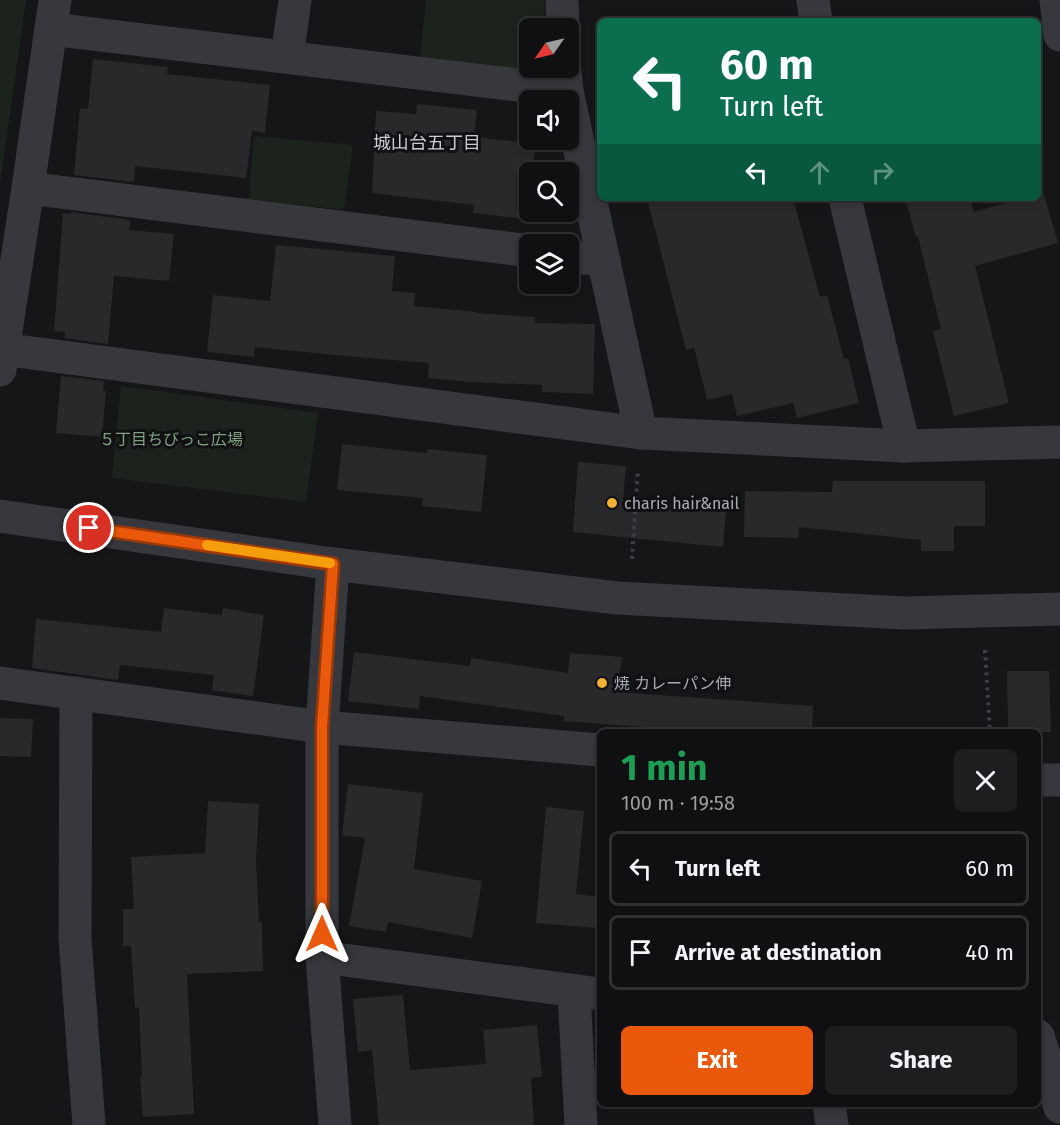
<!DOCTYPE html>
<meta charset="utf-8">
<style>
:root{--surface:#101012;--page:#1e1e20;--text:#f1f3f6;--muted:#9c9d9f;--line:#303032;--accent:#ea580c}
body{margin:0;font-family:"Fira Sans","Noto Sans JP",sans-serif;background:var(--page);color:var(--text);height:100vh;display:flex;flex-direction:column;font-size:22px;white-space:nowrap}
*{box-sizing:border-box;margin:0}
p{font-size:20px;color:var(--muted)}
.icon{flex:none;width:33px;height:33px;fill:none;stroke:currentColor;stroke-width:2;stroke-linecap:round;stroke-linejoin:round}
.map{position:relative;flex:1;overflow:hidden}
.details{position:absolute;left:597px;top:729px;width:444px;height:378px;display:flex;flex-direction:column;background:var(--surface);border-radius:9px;box-shadow:0 3px 9px #0003,0 0 0 2px var(--line)}
.details>*{flex:none}
.banner{position:absolute;left:597px;top:18px;width:444px;height:183px;border-radius:9px;box-shadow:0 3px 9px #0003,0 0 0 2px var(--line);background:#0b6e4f;color:#fff;overflow:hidden}
.needle{width:39px;rotate:236deg}
.fabs{position:absolute;left:519px;top:18px;display:grid;gap:12px}
.fabs a{display:grid;place-items:center;width:60px;height:60px;border-radius:9px;background:var(--surface);box-shadow:0 3px 9px #0003,0 0 0 2px var(--line);font-size:30px}
.pin{position:absolute;display:grid;place-items:center;width:51px;height:51px;color:#fff;margin:-26px;border:3px solid #fff;border-radius:50%;box-shadow:0 2px 6px #0007}
.me{position:absolute;width:66px;margin:-33px;rotate:0deg;stroke-linejoin:round;filter:drop-shadow(0 0 4px #0008)}
.turn{display:flex;align-items:center;gap:21px;height:126px;padding:0 24px;font-size:27px}
.turn .icon{width:78px;height:78px;stroke-width:2.5}
.turn b{display:block;font-size:42px;line-height:51px}
.lanes{display:flex;align-items:center;height:57px;padding:0 24px;background:#0003;justify-content:center;gap:30px;direction:ltr}
.lanes .off{opacity:.35}
.round{display:grid;place-items:center;flex:none;width:63px;height:63px;border-radius:9px;background:var(--page)}
.headline{display:flex;align-items:center;justify-content:space-between;height:102px;padding:0 24px}
h1{font-size:36px;font-weight:700;line-height:45px;color:#1e9e55}
.button{display:flex;gap:12px;margin-top:auto;padding:12px 24px}
.button a{flex:1;height:69px;border-radius:9px;background:var(--accent);color:#fff;font-size:24px;font-weight:700;line-height:69px;text-align:center}
.button a+a{background:var(--page);color:var(--text)}
ul{padding:0;list-style:none}
li{display:flex;align-items:center;gap:18px;height:75px;margin:0 12px 9px;padding:0 12px;border:3px solid var(--line);border-radius:9px}
li div{flex:1}
li b{display:block;font-size:22px}
li em{font-style:normal}
.map>svg:first-child{display:block}
</style>
<div class="map">
<svg width="1060" height="1125" viewBox="0 0 1060 1125">
<rect width="100%" height="100%" fill="#161618"/>
<g fill="#1c231d">
<polygon points="0,0 26,0 0,184"/>
<polygon points="426,0 544,0 545,28 530,28 530,68 532,68 527,72 420,58"/>
<polygon points="254,136 353,145 344,210 249,199"/>
<polygon points="121,386 318,413 306,502 112,478"/>
</g>
<g fill="#29292c">
<polygon points="93,59 168,67 167,74 270,85 265,133 252,131 246,178 135,166 134,182 74,175 80,108 88,109"/>
<polygon points="417,104 477,110 474,137 536,144 532,172 530,172 530,193 526,219 473,213 474,205 372,193 376,111 416,114"/>
<polygon points="1043,192 1058,243 975,266 1009,403 954,416 933,331 941,329 918,237 916,237 905,198 970,198 974,212 1022,198 1038,198 1038,194"/>
<polygon points="647,198 793,198 820,297 827,295 844,359 848,358 859,403 797,418 793,403 737,416 732,394 707,400 694,348 686,350"/>
<polygon points="71,212 130,220 129,230 174,234 169,281 114,276 108,344 65,338 65,332 54,331 63,213 71,214"/>
<polygon points="276,245 395,256 392,291 415,293 414,306 476,312 476,313 535,317 535,323 595,324 593,394 542,392 542,385 470,382 428,378 429,363 356,357 255,347 254,357 207,352 213,295 270,301"/>
<polygon points="61,376 104,381 103,391 106,391 102,437 56,433"/>
<polygon points="342,444 427,453 427,449 487,455 481,512 422,506 423,498 337,490"/>
<polygon points="578,462 626,466 623,500 726,510 723,547 573,532"/>
<polygon points="833,481 985,481 985,526 954,526 954,551 921,551 921,540 799,527 798,538 744,537 745,491 832,492"/>
<polygon points="164,608 222,615 223,608 264,615 253,696 212,690 214,675 120,665 118,680 32,668 36,619 161,632"/>
<polygon points="354,652 470,666 471,658 568,673 570,653 622,657 619,678 632,680 630,693 813,706 812,732 643,732 643,727 563,721 564,716 420,696 419,709 348,701"/>
<polygon points="1007,671 1049,671 1051,732 1008,732"/>
<polygon points="0,718 33,719 31,757 0,756"/>
<polygon points="348,784 423,793 414,869 482,881 472,938 388,922 386,932 349,926 365,838 342,835"/>
<polygon points="208,801 259,804 256,860 259,922 262,922 263,971 187,974 194,1114 143,1117 140,1077 142,1077 139,1007 135,1008 131,946 123,946 123,909 134,909 131,857 205,853"/>
<polygon points="546,807 584,811 576,894 600,897 598,928 536,923"/>
<polygon points="403,995 410,1070 486,1064 483,1030 537,1025 542,1077 531,1078 534,1125 379,1125 372,1050 358,1052 353,999"/>
</g>
<g fill="none" stroke-linecap="round" stroke-linejoin="round">
<g stroke="#3d3f44" stroke-width="4" stroke-dasharray="3 4.5" stroke-linecap="butt">
<polyline points="632,559 638,470"/>
<polyline points="985,650 990,732"/>
</g>
<g stroke="#37383d" stroke-width="33">
<polyline points="562,0 563,28"/>
<polyline points="813,0 816,21"/>
<polyline points="1056,0 1060,35"/>
<polyline points="51,29 567,91"/>
<polyline points="287,57 295,0"/>
<polyline points="565,71 567,91 641,433"/>
<polyline points="28,188 530,251"/>
<polyline points="845,198 904,446"/>
<polyline points="568,256 604,260"/>
<polyline points="2,349 641,433 904,446 1060,442"/>
<polyline points="0,370 28,188 55,0"/>
<polyline points="333,564 322,727 322,957 335,1125"/>
<polyline points="0,683 322,727 600,750"/>
<polyline points="76,693 75,939 89,1125"/>
<polyline points="1038,780 1060,780"/>
<polyline points="322,957 600,994"/>
<polyline points="574,992 581,1125"/>
<polyline points="1038,1036 1060,1107"/>
<polyline points="829,1104 832,1125"/>
</g>
<polyline stroke="#37383d" stroke-width="33" points="0,516 333,564 617,598 905,613 1060,609"/>
</g>
<g fill="none" stroke-linecap="round" stroke-linejoin="round">
<g stroke="#983908" stroke-width="15">
<polyline id="route" points="89,528 333,564 322,727 322,934"/>
</g>
<use href="#route" stroke="#ea580c" stroke-width="10"/>
<polyline stroke="#f59e0b" stroke-width="10" points="207,545 330,563"/>
</g>
<g fill="#f2b134" stroke="#111113" stroke-width="2">
<circle cx="612" cy="503" r="6"/>
<circle cx="602" cy="683" r="6"/>
</g>
<g text-anchor="middle" stroke-width="6" stroke-linejoin="round" paint-order="stroke">
<g font-size="16" fill="#7fa381" stroke="#111113">
<text x="171" y="445">５丁目ちびっこ広場</text>
</g>
<g font-size="16" fill="#a8adb8" stroke="#111113" text-anchor="start">
<text x="624" y="509">charis hair&amp;nail</text>
<text x="614" y="689">焼 カレーパン伸</text>
</g>
<g font-size="18" fill="#c9ccd4" stroke="#111113">
<text x="427" y="149">城山台五丁目</text>
</g>
</g>
</svg>
<div class="fabs">
<a><svg class="needle" viewBox="-14 -14 28 28"><path d="M0-13l5 13h-10z" fill="#e53935"/><path d="M0 13l5-13h-10z" fill="#9c9d9f"/></svg></a>
<a><svg class="icon" aria-label="sound" viewBox="0 0 24 24"><path d="M4 9h4l5-4v14l-5-4H4zM17 9q2 3 0 6"/></svg></a>
<a><svg class="icon" aria-label="search" viewBox="0 0 24 24"><circle cx="10" cy="10" r="6"/><path d="M15 15l6 6"/></svg></a>
<a><svg class="icon" aria-label="layers" viewBox="0 0 24 24"><path d="M12 4l9 5-9 5-9-5zM3 14l9 5 9-5"/></svg></a>
</div>
<div class="pin" style="left:89px;top:528px;background:#d93025"><svg class="icon" aria-label="arrive" viewBox="0 0 24 24"><path d="M6 21V4h12l-3 4 3 4H6"/></svg></div>
<svg class="me" style="left:322px;top:934px" viewBox="-20 -20 40 40"><path d="M0-17L14 15 0 8-14 15z" fill="#ea580c" stroke="#fff" stroke-width="4"/></svg>
<div class="banner">
<div class="turn"><svg class="icon" aria-label="left" viewBox="0 0 24 24"><path d="M17 20v-9H6M10 6l-5 5 5 5"/></svg><div><b>60 m</b>Turn left</div></div>
<div class="lanes"><svg class="icon" aria-label="left" viewBox="0 0 24 24"><path d="M17 20v-9H6M10 6l-5 5 5 5"/></svg><svg class="icon off" aria-label="ahead" viewBox="0 0 24 24"><path d="M12 20V5M6 11l6-6 6 6"/></svg><svg class="icon off" aria-label="right" viewBox="0 0 24 24"><path d="M7 20v-9h11M14 6l5 5-5 5"/></svg></div>
</div>
<section class="details">
<div class="headline"><div><h1>1 min</h1><p>100 m · 19:58</p></div><a class="round"><svg class="icon" aria-label="close" viewBox="0 0 24 24"><path d="M6 6l12 12M18 6L6 18"/></svg></a></div>
<ul>
<li><svg class="icon" aria-label="left" viewBox="0 0 24 24"><path d="M17 20v-9H6M10 6l-5 5 5 5"/></svg><div><b>Turn left</b></div><em>60 m</em></li>
<li><svg class="icon" aria-label="arrive" viewBox="0 0 24 24"><path d="M6 21V4h12l-3 4 3 4H6"/></svg><div><b>Arrive at destination</b></div><em>40 m</em></li>
</ul>
<div class="button"><a>Exit</a><a>Share</a></div>
</section>
</div>
